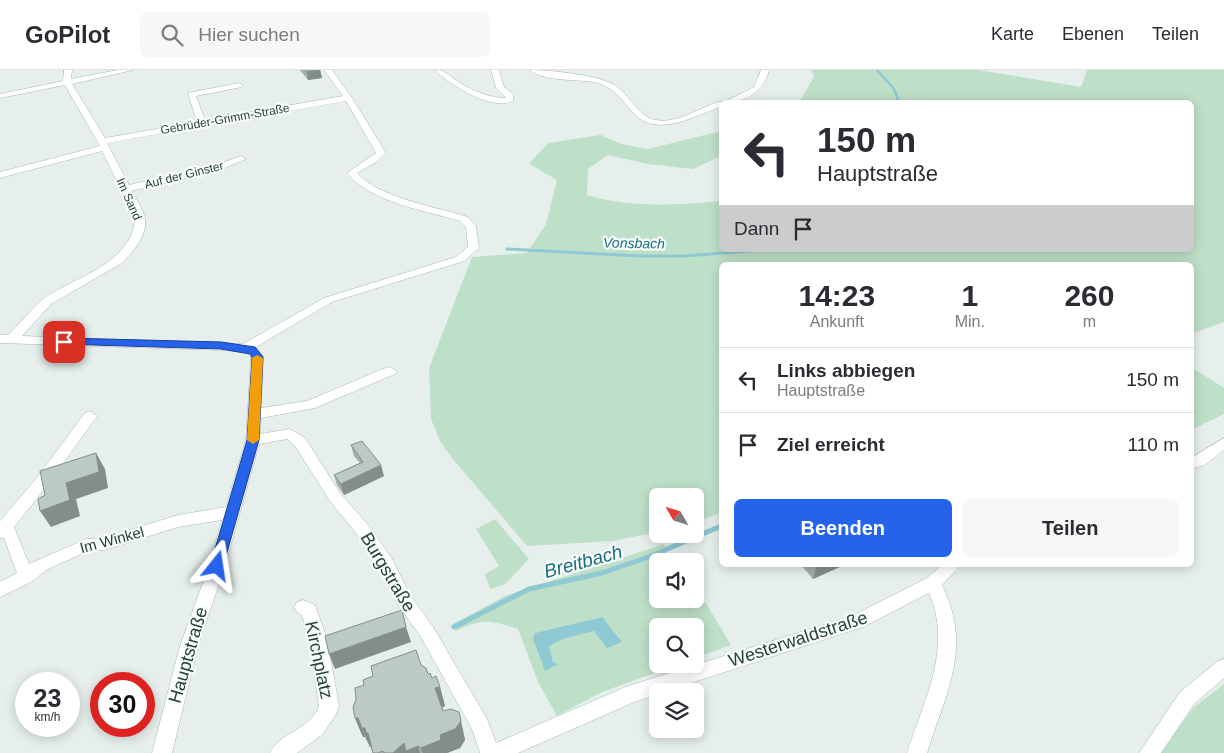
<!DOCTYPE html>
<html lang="de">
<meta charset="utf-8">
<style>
:root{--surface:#fff;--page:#f7f7f7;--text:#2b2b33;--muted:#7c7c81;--line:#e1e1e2;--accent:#2563eb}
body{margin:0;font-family:Helvetica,sans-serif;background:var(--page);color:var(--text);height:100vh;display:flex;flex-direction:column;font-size:19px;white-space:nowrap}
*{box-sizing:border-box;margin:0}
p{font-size:16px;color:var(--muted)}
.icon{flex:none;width:28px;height:28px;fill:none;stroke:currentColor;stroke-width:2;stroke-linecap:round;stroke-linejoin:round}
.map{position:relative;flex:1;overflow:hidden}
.panel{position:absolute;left:719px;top:192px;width:475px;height:305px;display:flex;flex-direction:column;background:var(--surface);border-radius:8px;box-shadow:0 2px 12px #0003}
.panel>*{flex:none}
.top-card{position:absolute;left:719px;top:30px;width:475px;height:152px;border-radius:8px;box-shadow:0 2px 12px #0003;background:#fff;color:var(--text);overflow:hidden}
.needle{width:32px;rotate:309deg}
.tools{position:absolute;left:649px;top:418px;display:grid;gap:10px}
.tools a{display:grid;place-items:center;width:55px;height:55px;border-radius:8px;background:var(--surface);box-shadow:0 2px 12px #0003;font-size:25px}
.speed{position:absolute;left:15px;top:602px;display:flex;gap:10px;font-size:25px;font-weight:700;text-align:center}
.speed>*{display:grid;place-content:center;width:65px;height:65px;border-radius:50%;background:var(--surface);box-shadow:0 2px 12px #0003;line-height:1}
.speed small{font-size:12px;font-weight:400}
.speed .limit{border:8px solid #d22;background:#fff;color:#111}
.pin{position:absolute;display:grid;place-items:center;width:42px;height:42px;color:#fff;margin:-21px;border-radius:10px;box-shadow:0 2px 8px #0006}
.me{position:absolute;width:55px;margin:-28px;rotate:15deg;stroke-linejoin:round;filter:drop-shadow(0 0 4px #0008)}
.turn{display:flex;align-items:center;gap:18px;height:105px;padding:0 15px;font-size:22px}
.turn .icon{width:65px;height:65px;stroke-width:2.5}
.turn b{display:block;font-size:35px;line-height:42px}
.then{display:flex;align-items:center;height:48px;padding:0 15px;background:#0003;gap:10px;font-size:19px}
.eta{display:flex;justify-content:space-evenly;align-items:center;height:85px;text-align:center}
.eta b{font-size:30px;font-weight:700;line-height:35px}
.primary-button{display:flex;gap:10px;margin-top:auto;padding:10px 15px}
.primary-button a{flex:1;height:58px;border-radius:8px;background:var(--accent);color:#fff;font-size:20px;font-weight:700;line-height:58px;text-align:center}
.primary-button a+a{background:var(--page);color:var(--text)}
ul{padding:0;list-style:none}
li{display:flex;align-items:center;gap:15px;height:65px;padding:0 15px;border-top:1px solid var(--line)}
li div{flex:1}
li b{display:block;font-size:19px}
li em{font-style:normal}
header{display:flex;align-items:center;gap:30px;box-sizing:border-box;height:70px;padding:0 25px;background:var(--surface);border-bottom:1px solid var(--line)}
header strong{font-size:24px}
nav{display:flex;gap:28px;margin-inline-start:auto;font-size:18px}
.search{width:350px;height:45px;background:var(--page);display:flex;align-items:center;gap:12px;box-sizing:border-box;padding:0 18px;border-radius:8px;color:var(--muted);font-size:19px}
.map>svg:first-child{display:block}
</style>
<header>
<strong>GoPilot</strong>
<div class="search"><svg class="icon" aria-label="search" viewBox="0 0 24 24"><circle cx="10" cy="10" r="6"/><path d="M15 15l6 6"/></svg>Hier suchen</div>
<nav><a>Karte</a><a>Ebenen</a><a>Teilen</a></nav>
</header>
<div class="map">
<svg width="1224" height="683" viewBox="0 0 1224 683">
<rect width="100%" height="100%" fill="#e6efeb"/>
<g fill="#bfe0c8" fill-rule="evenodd">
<path d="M811,0h167l103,17 6,-17h137v252l-33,12v-69h-470v248l-26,9v-26h-37l-1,36 -44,9 -86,5 -75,-88 -12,-17 -9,-22 -2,-51 43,-111 55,-4 19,-29 11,-44 -28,-16 19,-21 53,-8 20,9 27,5 73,-18v25l-28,13 -45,-5 -40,-9 -20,14 -1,26c42,13 90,10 134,6v49h470v-148h-392l15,-25z"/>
<polygon points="1191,297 1224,318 1224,344 1191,360"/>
<polygon points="495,449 529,489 505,514 490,519 485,504 499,496 476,459"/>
<path d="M664,474l5,17h-11v38h37v-8l12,14 24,40 -36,13v-32h-37v38h22l-78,28 -45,24 -19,-34 -20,-53c-28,-9 -35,-11 -62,2l-5,-6 54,-29zM602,547l-8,14 -31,8 -15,7 5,16 -18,-29z"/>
<polygon points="1224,614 1224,683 1160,683 1193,638"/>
</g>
<polygon fill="#8ec9d4" points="602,547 622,572 607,578 594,561 563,569 549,576 553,592 558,594 545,601 533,569 535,563"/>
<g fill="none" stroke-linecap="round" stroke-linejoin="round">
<polyline stroke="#8ec9d4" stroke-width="2.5" points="877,0 894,19 899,32"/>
<polyline stroke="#8ec9d4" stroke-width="3" points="507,179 640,186 685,186 761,180"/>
<polyline stroke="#8ec9d4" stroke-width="5" points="454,557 529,519 602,503 651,486 721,456"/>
<g stroke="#a8b8b2" stroke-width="1">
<g id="minor">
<path d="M64,0h8l-1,9 47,-9h15l-61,14 33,54 92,-16 -9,-29 51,-10 4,2 -1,2 -46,9 9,24 138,-24 -19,-26h8l20,28 34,55 -8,8 -21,12c22,25 80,34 111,44l8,9 3,22 -15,13 -132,41 -76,45 7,10 -2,51 46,-7 78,-33 5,-1 7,4 -2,3 -80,34 -54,10 -1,16 30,-5 15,9 35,55 28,32 23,32 19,38 23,32 54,92 9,24 132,-57 224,-70 75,-38 15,-13h19l-19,20c31,63 4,107 -15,168h-20c17,-53 46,-105 22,-160l-66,34 -197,64h-8v3l-26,9 -114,50h-38l-8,-24 -51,-92 -23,-32 -19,-39 -23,-33 -26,-32 -35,-55 -8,-7 -28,5 -34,122 -27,80 -26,107h-20l28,-107 29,-80 13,-46 -44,7 -74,23 -16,1 -42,19 -13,11 -33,16v-15l17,-9 -13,-35h-4v-17l36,-42 49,-66 5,-2 7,5 -2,3 -49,68 -32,40 15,37 57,-25 18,-1 74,-23 48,-8 20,-67 5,-83 -4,-5 -26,-2 -221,-7v-8h8c12,-11 23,-26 35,-36 32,-23 89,-34 92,-81l-33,-67 -102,27v-6l100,-26 -35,-61 -65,13v-4l63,-13zM346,31l30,52 -29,20c22,29 80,38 113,48l6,6 2,20 -12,10 -132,41 -81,46 -221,-8 29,-32 71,-41c10,-10 26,-28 23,-44 -1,-9 -9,-20 -14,-28l91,-22 24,-10 -5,-3 -25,9 -87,20 -22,-42z"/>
<path d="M435,0c10,0 13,5 21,10 14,10 32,18 50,18l-10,-10 -5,-18h8l5,17 9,7v6c-18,13 -65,-16 -78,-30z"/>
<path d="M530,0c19,0 71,5 86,16 14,9 22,31 40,34 21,4 43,-12 62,-18h6h-3v5c-29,9 -67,34 -91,2 -9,-11 -18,-22 -32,-26 -21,-5 -51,0 -68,-13z"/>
<path d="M761,0h8c-5,22 -23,32 -45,32l30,-15z"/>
<polygon points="1224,368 1224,380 1205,395 1191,399 1191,388"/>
<path d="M303,530l12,5 12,34 12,67 -3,8 -13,20 -26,19h-27c9,-21 41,-23 49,-47l-10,-67 -7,-24 -5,-3 -3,-5 3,-5z"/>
<polygon points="1224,589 1224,608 1194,634 1161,683 1139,683 1180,622 1218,591"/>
</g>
</g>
<use href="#minor" fill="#fff" fill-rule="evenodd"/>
</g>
<g fill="#a1aea9">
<polygon points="300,0 320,0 322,8 308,10"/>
<polygon points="351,375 384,406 344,425 337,415 334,405 360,393 354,386"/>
<polygon points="801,495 844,495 813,509"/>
<polygon points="421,595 440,617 445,636 442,637 443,641 459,642 465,670 460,678 447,683 373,683 371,677 370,677 365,667 363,667 355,648"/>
</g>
<g fill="#838d89">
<polygon points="320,0 322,8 308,10 307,2"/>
<polygon points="96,383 105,399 108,418 76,429 80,446 51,457 40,441 66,413"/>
<polygon points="381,395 384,406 344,425 341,414"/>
<polygon points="817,495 844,495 813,509"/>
<polygon points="406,557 411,572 335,599 329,584"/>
<polygon points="440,617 445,636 441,638 435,618"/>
<polygon points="459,642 465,670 460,678 447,683 423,683 421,678 440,665"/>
<polygon points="355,648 358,648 365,667 363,667"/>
<polygon points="362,658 365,658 368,663 371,677 370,677"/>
<polygon points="404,673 418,676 420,683 393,683"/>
</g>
<g fill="#bbcac4" stroke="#838d89">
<polygon points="305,0 320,0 307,2"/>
<polygon points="362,371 381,395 341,414 334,405 363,392 351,375"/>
<polygon points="96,383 99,402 66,413 70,430 40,441 38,429 45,425 40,401"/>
<polygon points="402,540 406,557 329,584 325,566"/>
<polygon points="416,580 421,595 426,598 428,604 430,603 432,608 436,606 440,617 435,618 443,641 451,639 459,642 461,651 455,659 440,665 441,670 421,678 418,676 406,681 404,673 393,683 385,683 382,681 378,683 373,683 368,663 366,663 365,658 362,658 358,648 355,648 353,637 356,630 355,618 364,615 363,610 373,606 371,596"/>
</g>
<polygon fill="#2563eb" stroke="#184099" points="64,268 221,272 255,277 263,287 259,370 222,500 212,500 210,496 247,370 252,287 250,284 221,279 61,274 61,269"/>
<polygon fill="#f59e0b" points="257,285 263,288 259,370 253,374 247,370 252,288"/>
<g text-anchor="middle" stroke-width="4.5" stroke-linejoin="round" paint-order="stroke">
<g font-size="12" fill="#24423a" stroke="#f7fbf9">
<text transform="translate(225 49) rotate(-10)" y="4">Gebrüder-Grimm-Straße</text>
<text transform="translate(184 105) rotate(-14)" y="4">Auf der Ginster</text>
<text transform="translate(129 129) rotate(66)" y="4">Im Sand</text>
</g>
<g font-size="14" font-style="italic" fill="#1c6f80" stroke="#f7fbf9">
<text transform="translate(634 173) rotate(1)" y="5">Vonsbach</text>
</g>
<g font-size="15" fill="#24423a" stroke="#f7fbf9">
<text transform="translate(112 470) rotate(-15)" y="5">Im Winkel</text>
</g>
<g font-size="18" fill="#24423a" stroke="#f7fbf9">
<text transform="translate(388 502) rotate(59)" y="6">Burgstraße</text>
<text transform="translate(798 569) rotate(-18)" y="6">Westerwaldstraße</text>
<text transform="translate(188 585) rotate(-74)" y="6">Hauptstraße</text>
<text transform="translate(319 590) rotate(78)" y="6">Kirchplatz</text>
</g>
<g font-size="19" font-style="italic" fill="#1c6f80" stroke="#f7fbf9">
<text transform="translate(583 491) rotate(-15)" y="7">Breitbach</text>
</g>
</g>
</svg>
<div class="tools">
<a><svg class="needle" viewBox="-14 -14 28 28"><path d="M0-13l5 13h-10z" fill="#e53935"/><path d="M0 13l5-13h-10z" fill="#7c7c81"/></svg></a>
<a><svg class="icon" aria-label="sound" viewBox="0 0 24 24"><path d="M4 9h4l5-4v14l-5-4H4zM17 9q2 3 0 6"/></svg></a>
<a><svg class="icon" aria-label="search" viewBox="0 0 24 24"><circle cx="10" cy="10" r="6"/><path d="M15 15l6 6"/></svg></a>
<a><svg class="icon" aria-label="layers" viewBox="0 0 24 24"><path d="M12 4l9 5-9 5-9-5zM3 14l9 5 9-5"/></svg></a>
</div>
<div class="speed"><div>23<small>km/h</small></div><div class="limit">30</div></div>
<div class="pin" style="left:64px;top:272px;background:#d93025"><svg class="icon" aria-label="arrive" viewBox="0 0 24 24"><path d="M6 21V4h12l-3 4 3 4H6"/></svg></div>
<svg class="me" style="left:217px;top:496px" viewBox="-20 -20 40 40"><path d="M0-17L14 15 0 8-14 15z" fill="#2563eb" stroke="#fff" stroke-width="4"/></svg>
<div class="top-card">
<div class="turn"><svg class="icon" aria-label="left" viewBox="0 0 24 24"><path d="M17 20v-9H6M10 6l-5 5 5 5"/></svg><div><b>150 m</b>Hauptstraße</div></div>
<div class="then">Dann<svg class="icon" aria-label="arrive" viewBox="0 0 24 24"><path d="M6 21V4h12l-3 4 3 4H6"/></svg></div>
</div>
<section class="panel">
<div class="eta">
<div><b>14:23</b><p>Ankunft</p></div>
<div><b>1</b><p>Min.</p></div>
<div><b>260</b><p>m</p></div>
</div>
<ul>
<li><svg class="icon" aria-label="left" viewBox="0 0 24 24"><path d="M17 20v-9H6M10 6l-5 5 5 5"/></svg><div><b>Links abbiegen</b><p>Hauptstraße</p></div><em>150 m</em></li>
<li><svg class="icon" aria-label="arrive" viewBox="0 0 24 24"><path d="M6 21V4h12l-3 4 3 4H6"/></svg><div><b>Ziel erreicht</b></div><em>110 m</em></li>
</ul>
<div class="primary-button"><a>Beenden</a><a>Teilen</a></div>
</section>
</div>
